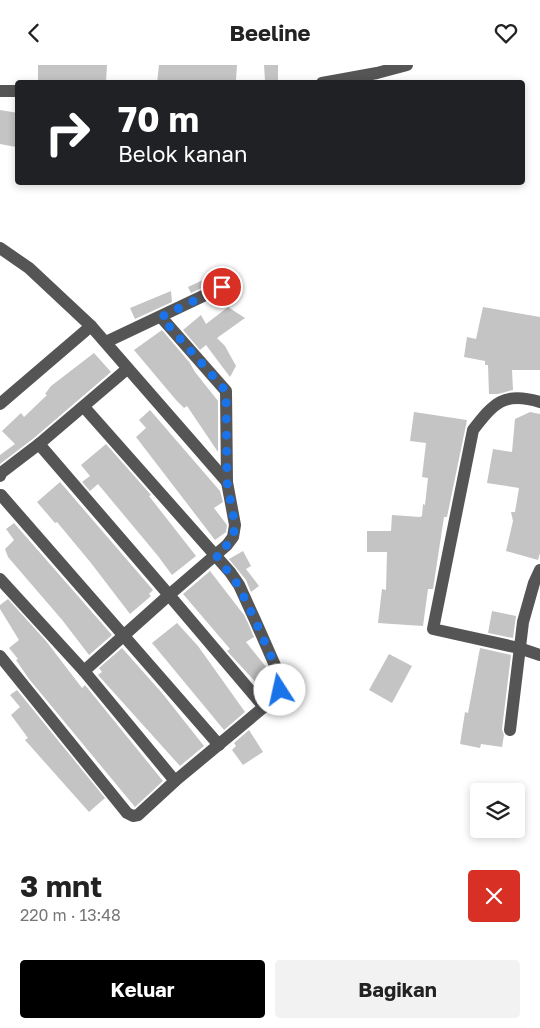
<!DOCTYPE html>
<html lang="id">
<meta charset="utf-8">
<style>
:root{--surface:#fff;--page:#f2f2f2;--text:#222;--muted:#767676;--accent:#000}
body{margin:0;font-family:"Golos Text",sans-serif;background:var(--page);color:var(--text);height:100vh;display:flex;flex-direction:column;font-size:19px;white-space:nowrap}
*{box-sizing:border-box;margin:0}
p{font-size:16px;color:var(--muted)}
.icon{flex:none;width:28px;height:28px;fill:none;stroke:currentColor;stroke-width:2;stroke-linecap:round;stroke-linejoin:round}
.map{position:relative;height:788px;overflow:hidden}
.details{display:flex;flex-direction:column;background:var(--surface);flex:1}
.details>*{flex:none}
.guide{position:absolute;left:15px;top:15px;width:510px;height:105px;border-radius:5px;box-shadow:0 2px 8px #0003;background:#202124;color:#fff;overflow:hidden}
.fabs{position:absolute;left:470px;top:718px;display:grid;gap:10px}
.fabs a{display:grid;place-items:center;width:55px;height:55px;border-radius:5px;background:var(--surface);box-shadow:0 2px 8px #0003;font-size:25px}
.pin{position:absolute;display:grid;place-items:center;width:42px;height:42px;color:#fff;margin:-21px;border:2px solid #fff;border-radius:50%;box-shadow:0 1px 5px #0007}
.me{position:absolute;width:55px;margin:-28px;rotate:350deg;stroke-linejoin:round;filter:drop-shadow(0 0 4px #0008)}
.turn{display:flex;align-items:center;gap:18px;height:105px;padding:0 20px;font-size:22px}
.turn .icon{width:65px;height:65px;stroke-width:2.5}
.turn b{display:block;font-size:35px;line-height:42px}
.round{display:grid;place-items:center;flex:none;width:52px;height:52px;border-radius:5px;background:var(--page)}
.headline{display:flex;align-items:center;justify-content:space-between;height:85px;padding:0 20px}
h1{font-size:30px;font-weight:700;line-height:38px}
.button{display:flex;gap:10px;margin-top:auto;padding:10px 20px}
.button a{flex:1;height:58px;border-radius:5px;background:var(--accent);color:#fff;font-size:20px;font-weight:700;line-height:58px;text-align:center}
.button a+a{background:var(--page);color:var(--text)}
header{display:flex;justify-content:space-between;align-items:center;height:65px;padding:0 20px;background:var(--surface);font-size:22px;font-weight:700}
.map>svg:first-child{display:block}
</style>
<header><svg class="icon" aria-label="back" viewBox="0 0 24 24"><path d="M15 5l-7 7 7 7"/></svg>Beeline<svg class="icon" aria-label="heart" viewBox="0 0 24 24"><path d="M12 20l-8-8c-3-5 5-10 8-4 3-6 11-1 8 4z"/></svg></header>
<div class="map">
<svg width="540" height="788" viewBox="0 0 540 788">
<rect width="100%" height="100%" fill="#fff"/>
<g fill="#c4c4c4">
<polygon points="38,0 107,0 106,18 38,18"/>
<polygon points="159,0 237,0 236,15 157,18"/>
<polygon points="264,0 278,0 278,16 265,16"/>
<polygon points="0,45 18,48 16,82 0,79"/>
<polygon points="218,208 221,214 191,228 188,222"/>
<polygon points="171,226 172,237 135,254 130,243"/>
<polygon points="228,242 245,253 217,273 225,281 236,301 230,312 206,280 200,285 183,265 201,250 206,259"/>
<polygon points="483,242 540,252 540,305 512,305 513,325 498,329 489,329 488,300 485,300 485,296 464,292 467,272 476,274"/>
<polygon points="162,265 190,298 195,307 218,336 218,387 187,341 184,343 176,335 134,285"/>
<polygon points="94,288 111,307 34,373 0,399 0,390 15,379 2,366 21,348 24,352 47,330 45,329 51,321"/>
<polygon points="150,345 220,426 223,437 214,443 227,460 226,467 215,475 136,372 146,363 139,355"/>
<polygon points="414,347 467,355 466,360 447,452 444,452 433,524 428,524 423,561 378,558 382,524 386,525 387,487 367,487 367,466 391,466 392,450 420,452 422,451 423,439 425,440 428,413 422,412 426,378 410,376"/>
<polygon points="530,347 540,349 540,488 538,495 506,486 513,456 511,447 515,447 519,423 487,418 493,384 512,387 515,354"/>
<polygon points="106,379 151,430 149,431 196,491 172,510 158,491 98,419 90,426 82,417 90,411 81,400"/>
<polygon points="60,417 153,525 149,529 151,531 130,549 91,498 57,457 55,458 37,437"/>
<polygon points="14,458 112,570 89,590 63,556 8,492 5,484 14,475 6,464"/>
<polygon points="243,486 251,501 246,504 259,521 251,527 246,515 229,494"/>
<polygon points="210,506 244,550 248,558 254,572 246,577 267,603 273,615 263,625 227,586 230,584 183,529"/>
<polygon points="8,534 46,576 82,623 85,620 163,716 135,742 29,614 16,595 18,594 9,583 19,575 0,544 0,540"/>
<polygon points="492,546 516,551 513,573 488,568"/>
<polygon points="177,558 198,581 245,647 224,665 152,578"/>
<polygon points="122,583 162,628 204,681 180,701 98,610 102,607 99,603"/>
<polygon points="480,583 511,590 502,664 504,670 502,682 481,679 480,683 460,679 465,647 468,648"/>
<polygon points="389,589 412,601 392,638 369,625"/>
<polygon points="17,625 105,733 89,747 25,675 28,673 11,650 20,642 10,630"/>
<polygon points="249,665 263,687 243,700 232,685 236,681 234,678"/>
</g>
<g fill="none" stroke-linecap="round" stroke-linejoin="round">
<g stroke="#555" stroke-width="12">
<polyline points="322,18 377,8 407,0"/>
<polyline points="0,26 18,26"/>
<polyline points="0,183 29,203 91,261 227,417"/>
<polyline points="106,277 222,222"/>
<path d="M540,337c-36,-11 -46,1 -67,28l-40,199 86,19 21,7"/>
<polyline points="0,339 91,261"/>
<polyline points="84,342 230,507 239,520 255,555 281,614 280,625 264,642"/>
<polyline points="39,379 169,530 84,606"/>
<polyline points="0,411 1,408 39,379 127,304"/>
<polyline points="1,430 219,680"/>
<polyline points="0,514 84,606 175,716"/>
<polyline points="0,591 127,748 133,751 138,750 175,716 264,642 169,530 227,480 233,472 235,460 227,417 226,326 161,252"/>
<polyline points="510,665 523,557 534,518 540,505"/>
</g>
</g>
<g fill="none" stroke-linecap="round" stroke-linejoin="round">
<polyline stroke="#1a73e8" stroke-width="9" stroke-dasharray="0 16.2" points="222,222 161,252 226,326 227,417 235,460 233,472 227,480 216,490 238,520 255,555 281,614 280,625"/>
</g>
</svg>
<div class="fabs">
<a><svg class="icon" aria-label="layers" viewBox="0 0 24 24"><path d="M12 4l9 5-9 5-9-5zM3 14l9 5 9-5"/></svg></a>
</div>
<div class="pin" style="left:222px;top:222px;background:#d93025"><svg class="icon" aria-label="arrive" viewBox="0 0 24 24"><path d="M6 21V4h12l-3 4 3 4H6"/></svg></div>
<svg class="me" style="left:280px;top:625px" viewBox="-20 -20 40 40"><circle r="19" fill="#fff"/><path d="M0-13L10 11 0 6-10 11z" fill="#1a73e8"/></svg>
<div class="guide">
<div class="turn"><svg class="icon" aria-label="right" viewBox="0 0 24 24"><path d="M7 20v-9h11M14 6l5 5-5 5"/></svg><div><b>70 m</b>Belok kanan</div></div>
</div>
</div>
<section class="details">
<div class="headline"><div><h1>3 mnt</h1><p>220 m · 13:48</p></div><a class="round" style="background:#d93025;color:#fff"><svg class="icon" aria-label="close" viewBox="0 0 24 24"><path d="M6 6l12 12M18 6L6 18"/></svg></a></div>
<div class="button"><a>Keluar</a><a>Bagikan</a></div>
</section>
